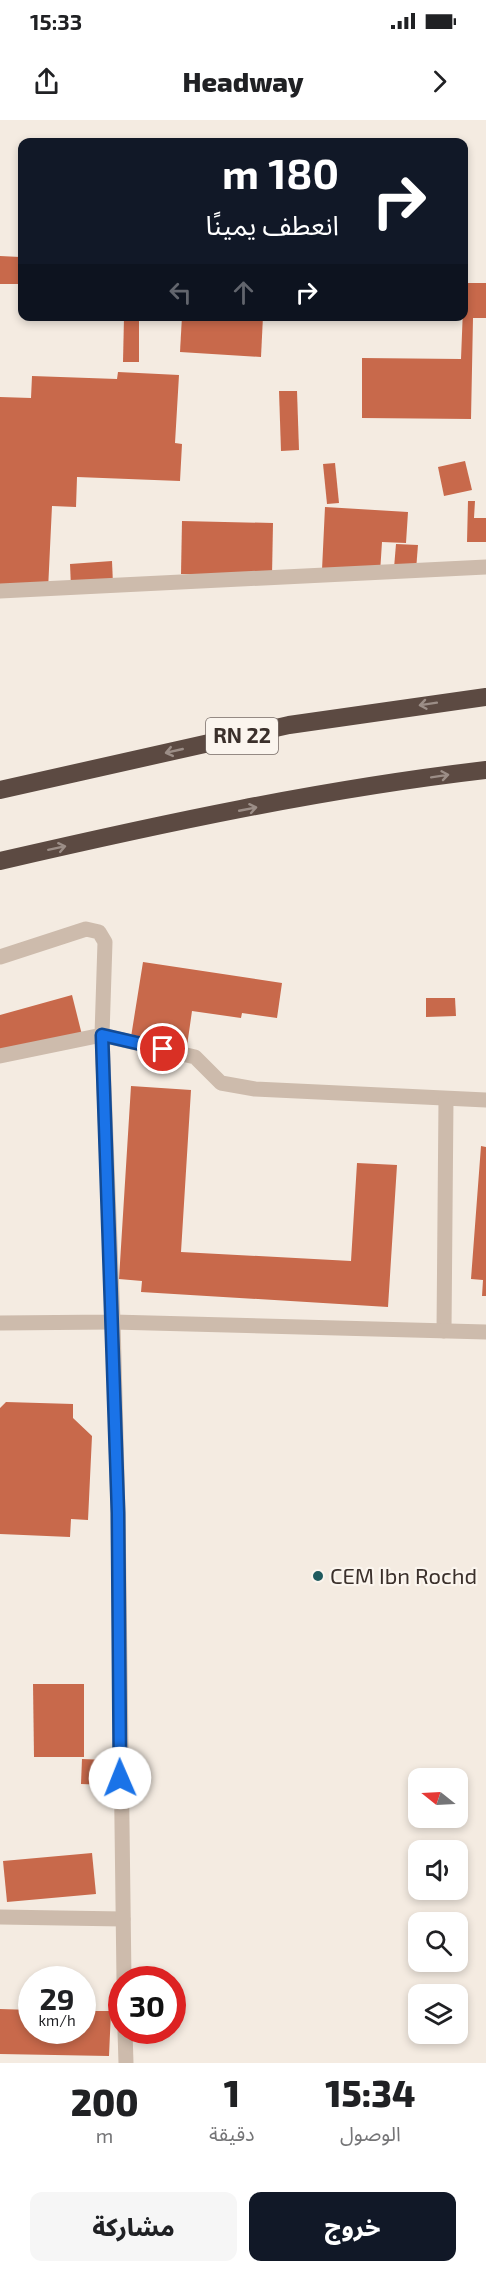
<!DOCTYPE html>
<html lang="ar">
<meta charset="utf-8">
<style>
:root{--surface:#fff;--page:#f6f6f6;--text:#202124;--muted:#757577;--accent:#111827}
body{margin:0;font-family:"Exo 2","Noto Sans Arabic",sans-serif;background:var(--page);color:var(--text);direction:rtl;height:100vh;display:flex;flex-direction:column;font-size:22px;white-space:nowrap}
*{box-sizing:border-box;margin:0}
p{font-size:20px;color:var(--muted)}
.icon{flex:none;width:33px;height:33px;fill:none;stroke:currentColor;stroke-width:2;stroke-linecap:round;stroke-linejoin:round}
.map{position:relative;height:1943px;overflow:hidden;direction:ltr}
.panel{display:flex;flex-direction:column;background:var(--surface);flex:1}
.panel>*{flex:none}
.guide{position:absolute;left:18px;top:18px;width:450px;height:183px;border-radius:12px;box-shadow:0 3px 9px #0003;direction:rtl;background:#111827;color:#fff;overflow:hidden}
.needle{width:39px;rotate:288deg}
.tools{position:absolute;left:408px;top:1648px;display:grid;gap:12px}
.tools a{display:grid;place-items:center;width:60px;height:60px;border-radius:12px;background:var(--surface);box-shadow:0 3px 9px #0003;font-size:30px}
.speed{position:absolute;left:18px;top:1846px;display:flex;gap:12px;font-size:30px;font-weight:700;text-align:center}
.speed>*{display:grid;place-content:center;width:78px;height:78px;border-radius:50%;background:var(--surface);box-shadow:0 3px 9px #0003;line-height:1}
.speed small{font-size:15px;font-weight:400}
.speed .limit{border:9px solid #d22;background:#fff;color:#111}
.pin{position:absolute;display:grid;place-items:center;width:51px;height:51px;color:#fff;margin:-26px;border:3px solid #fff;border-radius:50%;box-shadow:0 2px 6px #0007}
.me{position:absolute;width:66px;margin:-33px;rotate:359deg;stroke-linejoin:round;filter:drop-shadow(0 0 4px #0008)}
.turn{display:flex;align-items:center;gap:21px;height:126px;padding:0 30px;font-size:27px}
.turn .icon{width:78px;height:78px;stroke-width:2.5}
.turn b{display:block;font-size:42px;line-height:51px}
.lanes{display:flex;align-items:center;height:57px;padding:0 30px;background:#0003;justify-content:center;gap:30px;direction:ltr}
.lanes .off{opacity:.35}
.eta{display:flex;justify-content:space-evenly;align-items:center;height:102px;text-align:center}
.eta b{font-size:36px;font-weight:800;line-height:42px}
.action{display:flex;gap:12px;margin-top:auto;padding:12px 30px}
.action a{flex:1;height:69px;border-radius:12px;background:var(--accent);color:#fff;font-size:24px;font-weight:800;line-height:69px;text-align:center}
.action a+a{background:var(--page);color:var(--text)}
.status{display:flex;justify-content:space-between;align-items:center;height:42px;padding:0 30px;background:var(--surface);direction:ltr}
.status svg{height:16px;fill:currentColor}
header{display:flex;justify-content:space-between;align-items:center;height:78px;padding:0 30px;background:var(--surface);font-size:27px;font-weight:800}
.map>svg:first-child{display:block}
</style>
<div class="status"><b>15:33</b><svg viewBox="0 0 49 12"><path d="M0 12V9h3v3zM5 12V6h3v6zM10 12V3h3v9zM15 12V0h3v12zM26 1h20v11H26zM47 4h2v5h-2z"/></svg></div>
<header><svg class="icon" aria-label="forward" viewBox="0 0 24 24"><path d="M9 5l7 7-7 7"/></svg>Headway<svg class="icon" aria-label="share" viewBox="0 0 24 24"><path d="M12 15V3M7 8l5-5 5 5M5 13v7h14v-7"/></svg></header>
<div class="map">
<svg width="486" height="1943" viewBox="0 0 486 1943">
<rect width="100%" height="100%" fill="#f4ebe1"/>
<g fill="#c8694b">
<polygon points="0,136 20,137 19,164 0,164"/>
<polygon points="464,163 486,163 486,198 473,198 471,299 362,298 362,238 461,239"/>
<polygon points="182,196 263,196 261,237 180,232"/>
<polygon points="124,197 139,197 139,242 123,242"/>
<polygon points="118,252 179,255 175,323 182,324 180,361 77,357 76,387 52,386 48,470 0,468 0,277 31,278 32,256 117,259"/>
<polygon points="279,271 297,271 299,330 281,331"/>
<polygon points="465,341 472,370 444,376 438,347"/>
<polygon points="335,343 339,383 327,384 323,344"/>
<polygon points="468,381 475,381 474,398 486,398 486,422 467,422"/>
<polygon points="325,387 408,392 406,423 382,422 380,453 322,450"/>
<polygon points="182,401 273,403 272,456 181,454"/>
<polygon points="396,424 418,425 416,450 394,448"/>
<polygon points="112,441 113,464 71,467 70,444"/>
<polygon points="143,842 282,863 277,898 242,893 241,898 192,891 187,926 131,917"/>
<polygon points="72,875 83,919 0,942 0,895"/>
<polygon points="426,878 455,878 456,896 426,897"/>
<polygon points="131,966 191,970 181,1132 351,1141 357,1043 397,1045 388,1187 141,1172 142,1161 119,1159"/>
<polygon points="481,1026 486,1027 486,1176 482,1176 483,1160 471,1159"/>
<polygon points="6,1282 73,1284 73,1298 92,1316 88,1400 71,1399 70,1417 0,1414 0,1288"/>
<polygon points="33,1564 84,1564 84,1637 34,1637"/>
<polygon points="82,1639 107,1640 106,1665 81,1664"/>
<polygon points="92,1733 96,1774 7,1782 3,1741"/>
<polygon points="0,1889 32,1890 32,1911 82,1911 82,1891 111,1891 109,1936 0,1934"/>
</g>
<g fill="none" stroke-linecap="round" stroke-linejoin="round">
<g stroke="#cdbbac" stroke-width="15">
<polyline points="0,471 486,447"/>
<polyline points="0,837 86,809 99,812 105,822 102,915 113,1202 0,1203"/>
<polyline points="0,936 102,915 195,937 221,963 255,969 486,980"/>
<polyline points="444,1211 446,979"/>
<polyline points="0,1797 123,1799"/>
<polyline points="124,1860 118,1393 113,1202 486,1212"/>
<polyline points="125,1911 126,1943"/>
</g>
<g stroke="#5c4a42" stroke-width="18">
<polyline points="0,670 289,605 486,577"/>
<path d="M0,741c160,-37 322,-72 486,-91"/>
</g>
</g>
<defs><path id="oneway-shaft" d="M-6 0H5M1.5-3L5.5 0L1.5 3" fill="none" stroke-width="1.6" stroke-linecap="round" stroke-linejoin="round" transform="scale(1.5)"/></defs>
<g stroke="#9c8e87">
<use href="#oneway-shaft" transform="translate(428 584) rotate(171)"/>
<use href="#oneway-shaft" transform="translate(174 631) rotate(167)"/>
<use href="#oneway-shaft" transform="translate(440 656) rotate(-9)"/>
<use href="#oneway-shaft" transform="translate(248 689) rotate(-11)"/>
<use href="#oneway-shaft" transform="translate(57 728) rotate(-12)"/>
</g>
<g fill="none" stroke-linecap="round" stroke-linejoin="round">
<g stroke="#114b97" stroke-width="15">
<polyline id="route" points="120,1658 118,1393 102,915 163,929"/>
</g>
<use href="#route" stroke="#1a73e8" stroke-width="10"/>
</g>
<circle fill="#1f5a5e" stroke="#fbf5ee" stroke-width="2" cx="318" cy="1456" r="6"/>
<g text-anchor="middle" stroke-width="4.5" stroke-linejoin="round" paint-order="stroke">
<rect fill="#fbf5ee" stroke="#756b66" stroke-width="1.5" x="206" y="598" width="72" height="36" rx="4.5"/>
<g font-size="21" font-weight="bold" fill="#3b302b">
<text x="242" y="623">RN 22</text>
</g>
<g font-size="22" fill="#3b302b" stroke="#fbf5ee" text-anchor="start">
<text x="330" y="1464">CEM Ibn Rochd</text>
</g>
</g>
</svg>
<div class="tools">
<a><svg class="needle" viewBox="-14 -14 28 28"><path d="M0-13l5 13h-10z" fill="#e53935"/><path d="M0 13l5-13h-10z" fill="#757577"/></svg></a>
<a><svg class="icon" aria-label="sound" viewBox="0 0 24 24"><path d="M4 9h4l5-4v14l-5-4H4zM17 9q2 3 0 6"/></svg></a>
<a><svg class="icon" aria-label="search" viewBox="0 0 24 24"><circle cx="10" cy="10" r="6"/><path d="M15 15l6 6"/></svg></a>
<a><svg class="icon" aria-label="layers" viewBox="0 0 24 24"><path d="M12 4l9 5-9 5-9-5zM3 14l9 5 9-5"/></svg></a>
</div>
<div class="speed"><div>29<small>km/h</small></div><div class="limit">30</div></div>
<div class="pin" style="left:163px;top:929px;background:#d93025"><svg class="icon" aria-label="arrive" viewBox="0 0 24 24"><path d="M6 21V4h12l-3 4 3 4H6"/></svg></div>
<svg class="me" style="left:120px;top:1658px" viewBox="-20 -20 40 40"><circle r="19" fill="#fff"/><path d="M0-13L10 11 0 6-10 11z" fill="#1a73e8"/></svg>
<div class="guide">
<div class="turn"><svg class="icon" aria-label="right" viewBox="0 0 24 24"><path d="M7 20v-9h11M14 6l5 5-5 5"/></svg><div><b>180 m</b>انعطف يمينًا</div></div>
<div class="lanes"><svg class="icon off" aria-label="left" viewBox="0 0 24 24"><path d="M17 20v-9H6M10 6l-5 5 5 5"/></svg><svg class="icon off" aria-label="ahead" viewBox="0 0 24 24"><path d="M12 20V5M6 11l6-6 6 6"/></svg><svg class="icon" aria-label="right" viewBox="0 0 24 24"><path d="M7 20v-9h11M14 6l5 5-5 5"/></svg></div>
</div>
</div>
<section class="panel">
<div class="eta">
<div><b>15:34</b><p>الوصول</p></div>
<div><b>1</b><p>دقيقة</p></div>
<div><b>200</b><p>m</p></div>
</div>
<div class="action"><a>خروج</a><a>مشاركة</a></div>
</section>
